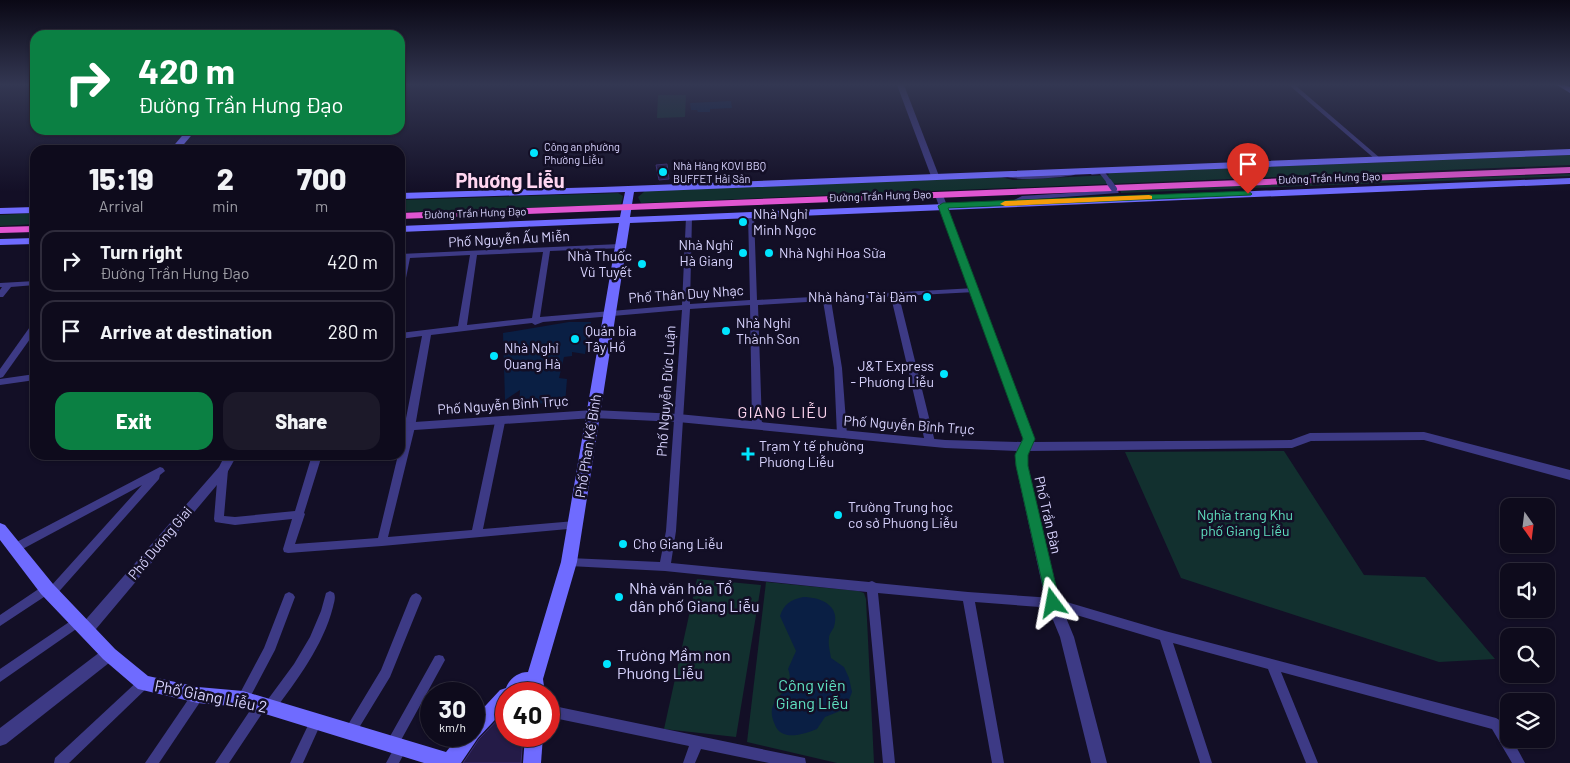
<!DOCTYPE html>
<meta charset="utf-8">
<style>
:root{--surface:#0e0b1c;--page:#1c1929;--text:#f1f3f6;--muted:#9b9ba3;--line:#2e2b3b;--accent:#0b8043}
body{margin:0;font-family:Barlow,sans-serif;background:var(--page);color:var(--text);height:100vh;display:flex;flex-direction:column;font-size:19px;white-space:nowrap}
*{box-sizing:border-box;margin:0}
p{font-size:16px;color:var(--muted)}
.icon{flex:none;width:28px;height:28px;fill:none;stroke:currentColor;stroke-width:2;stroke-linecap:round;stroke-linejoin:round}
.map{position:relative;flex:1;overflow:hidden}
.side{position:absolute;left:30px;top:145px;width:375px;height:315px;display:flex;flex-direction:column;background:var(--surface);border-radius:15px;box-shadow:0 1px 4px #0004,0 0 0 1px var(--line)}
.side>*{flex:none}
.guide{position:absolute;left:30px;top:30px;width:375px;height:105px;border-radius:15px;box-shadow:0 1px 4px #0004,0 0 0 1px var(--line);background:#0b8043;color:#fff;overflow:hidden}
.needle{width:32px;rotate:166deg}
.controls{position:absolute;left:1500px;top:498px;display:grid;gap:10px}
.controls a{display:grid;place-items:center;width:55px;height:55px;border-radius:10px;background:var(--surface);box-shadow:0 1px 4px #0004,0 0 0 1px var(--line);font-size:25px}
.speed{position:absolute;left:420px;top:682px;display:flex;gap:10px;font-size:25px;font-weight:700;text-align:center}
.speed>*{display:grid;place-content:center;width:65px;height:65px;border-radius:50%;background:var(--surface);box-shadow:0 1px 4px #0004,0 0 0 1px var(--line);line-height:1}
.speed small{font-size:12px;font-weight:400}
.speed .limit{border:8px solid #d22;background:#fff;color:#111}
.pin{position:absolute;display:grid;place-items:center;width:42px;height:42px;color:#fff;margin:-51px -21px;border-radius:50% 50% 50% 0;rotate:-45deg;box-shadow:0 0 5px #0007}
.pin .icon{rotate:45deg}
.me{position:absolute;width:55px;margin:-28px;rotate:347deg;stroke-linejoin:round;filter:drop-shadow(0 0 4px #0008)}
.turn{display:flex;align-items:center;gap:18px;height:105px;padding:0 25px;font-size:22px}
.turn .icon{width:65px;height:65px;stroke-width:2.5}
.turn b{display:block;font-size:35px;line-height:42px}
.eta{display:flex;justify-content:space-evenly;align-items:center;height:85px;text-align:center}
.eta b{font-size:30px;font-weight:800;line-height:35px}
.primary-button{display:flex;gap:10px;margin-top:auto;padding:10px 25px}
.primary-button a{flex:1;height:58px;border-radius:15px;background:var(--accent);color:#fff;font-size:20px;font-weight:800;line-height:58px;text-align:center}
.primary-button a+a{background:var(--page);color:var(--text)}
ul{padding:0;list-style:none}
li{display:flex;align-items:center;gap:15px;height:62px;margin:0 10px 8px;padding:0 15px;border:2px solid var(--line);border-radius:15px}
li div{flex:1}
li b{display:block;font-size:19px}
li em{font-style:normal}
.map>svg:first-child{display:block}
</style>
<div class="map">
<svg width="1570" height="763" viewBox="0 0 1570 763">
<rect width="100%" height="100%" fill="#130f26"/>
<g fill="#12302f">
<polygon points="658,95 686,95 685,117 657,118"/>
<polygon points="1570,155 1570,165 641,203 638,197 645,191 1001,177 1013,180 1109,175 1108,173"/>
<polygon points="1570,174 1570,176 1121,193 1120,190"/>
<polygon points="618,193 623,196 621,204 612,205 400,212 400,200"/>
<polygon points="35,213 35,224 0,226 0,215"/>
<polygon points="1284,451 1364,575 1425,577 1495,659 1439,662 1181,578 1125,452"/>
<polygon points="697,579 761,585 736,737 664,729"/>
<polygon points="766,582 858,591 864,593 866,599 874,763 837,763 747,742"/>
</g>
<g fill="#0a1f44">
<polygon points="731,101 732,108 710,109 710,112 698,112 697,110 691,110 690,103"/>
<polygon points="569,322 591,322 585,354 572,352 572,356 564,357 559,378 567,379 565,404 519,403 520,390 505,400 503,333"/>
<path d="M803,597c17,0 38,8 31,30 -2,4 -5,7 -5,11 -1,7 1,13 2,20l13,9 5,11 3,14 -5,13 -7,6 -15,6 -8,12c-13,5 -35,13 -42,-4 -2,-5 -4,-10 -3,-16 4,-16 24,-20 16,-40l8,-18 -16,-35c4,-12 10,-16 23,-19z"/>
</g>
<g fill="#241b47" stroke="#3b2d73">
<polygon points="667,164 669,179 659,180 656,165"/>
<polygon points="506,711 506,736 523,736 521,763 463,763 479,739"/>
</g>
<g fill="none" stroke-linecap="round" stroke-linejoin="round">
<g fill="#3d3a85" fill-rule="evenodd">
<polygon points="1289,85 1295,85 1380,158 1380,160 1376,160"/>
<polygon points="1102,170 1104,171 1112,182 1111,183 1107,183 1100,174 1092,175 1089,173 1092,171"/>
<path d="M1072,172l3,2 -1,1c-14,3 -61,7 -72,0l3,-2 14,2z"/>
<polygon points="1116,190 1119,192 1118,193 1023,200 1009,206 1006,204 1022,196"/>
<path d="M751,212l3,2 3,86 218,-12 4,2 -4,2 -76,4 36,146 -2,2h-6l-2,-2 -34,-145 -60,3 11,68 5,67 -2,2h-6l-2,-2 -3,-67 -11,-67 -65,4 4,120 -2,2h-6l-2,-2 -2,-120 -60,4 -14,222 -5,32 198,19 3,-1 4,2 92,9 85,6 112,33 331,87c7,3 13,13 13,21h3l13,24h-13l-20,-34 -211,-57 37,91h-12l-38,-94 -95,-26 39,120h-12l-40,-123 -107,-32 -78,-6 29,161h-12l-29,-162 -85,-8 17,170h-12l-16,-171 -202,-21 -96,-5 -4,-1 -1,-3 1,-3 4,-1 91,4 6,-31 16,-221 -139,12 -8,3 -3,-2 -101,12 -16,92 -27,110 84,-7 23,-108 2,-2h6l2,2 -22,107 92,-8 4,1 1,3 -1,3 -197,18 -94,7 -4,-1 -1,-3 9,-30 -57,6 -20,-3 -1,-3 4,-49 2,-3h6l2,3 -4,46 11,1 60,-6 17,-56h10l-18,58 1,1 -10,30 83,-6 20,-83h2v-6l22,-113 -22,3v-6l58,-7 12,-71 -60,3 -6,30 -4,2v-19l3,-13h-3v-4l220,-10h3v4l-73,3 -10,66 142,-12 4,-88 3,-2 3,2 -2,87 60,-4 -2,-86zM543,252l-11,66 -65,7 10,-70z"/>
<polygon points="35,281 35,285 11,287 3,297 0,297 0,290 2,287 0,287 0,283"/>
<polygon points="35,323 35,332 3,377 0,378 0,369 32,324"/>
<polygon points="35,374 35,380 0,385 0,379"/>
<polygon points="160,467 163,468 165,471 160,475 159,479 55,596 51,598 47,595 0,626 0,615 43,586 47,584 51,586 142,485 17,552 13,553 9,552 8,549 9,546"/>
<path d="M330,591l4,2c2,5 0,9 -1,14 -10,39 -36,73 -59,104l-4,2 -4,-2 -1,-2 -36,54h-14l42,-63 4,-2 4,2 1,2 28,-38 16,-27 11,-26 5,-18z"/>
<polygon points="289,592 293,594 295,597 275,650 247,703 243,705 239,703 237,699 239,695 264,648 285,594"/>
<polygon points="416,593 420,595 422,598 390,677 354,736 350,738 346,736 344,732 346,728 381,670 410,598 412,595"/>
<polygon points="78,616 82,617 84,621 82,625 0,682 0,669"/>
<polygon points="439,655 443,656 445,660 400,742 405,744 407,748 399,763 386,763 393,750 388,748 386,744 388,740 435,656"/>
<polygon points="144,677 148,679 150,683 148,687 69,763 54,763 55,758 140,679"/>
<polygon points="198,689 202,691 204,695 202,699 159,763 145,763 194,691"/>
<polygon points="549,705 800,757 805,758 806,763 769,763 701,749 695,763 683,763 689,746 549,717"/>
<polygon points="316,715 320,717 322,721 303,763 290,763 312,717"/>
</g>
<g fill="#3d3a85" fill-rule="evenodd">
<polygon points="897,85 904,85 939,176 938,178 935,179 931,176"/>
<polygon points="939,192 943,195 1035,439 1033,442 1291,440 1310,433 1424,432 1570,470 1570,480 1424,440 1311,441 1292,448 1029,451 1027,455 1028,466 1060,603 1074,637 1107,763 1091,763 1060,637 1046,603 1016,466 1015,455 1017,451 945,448 678,422 593,418 400,431 400,423 593,410 678,414 945,440 1021,442 1023,439 935,195"/>
<polygon points="225,455 237,455 227,473 91,635 86,637 81,635 79,630 81,625 219,467"/>
<polygon points="109,647 114,649 117,654 114,659 6,744 0,746 0,728 104,649"/>
</g>
<g fill="#6f6bff" fill-rule="evenodd">
<polygon points="1557,85 1566,85 1570,87 1570,93"/>
<polygon points="187,130 196,130 179,150 170,150"/>
<path d="M1570,149v6l-936,37 -4,25 940,-39v6l-940,39 -53,339 -34,117 2,15h-18v-6l-5,6h-16v14l-28,30 -17,25h-37l-181,-56 -45,-4 -60,-14 -35,-30 -62,-65 -41,-54v-17l5,2 48,59 62,65 33,27 50,11 45,4 203,61 13,-16h15v-18l26,-28 6,-2c3,-9 12,-16 22,-16l33,-110 58,-339 -219,9v-6l220,-9 5,-25 -225,7v-6l202,-6z"/>
<polygon points="35,207 35,213 0,214 0,208"/>
<polygon points="35,238 35,244 0,245 0,239"/>
<polygon points="525,736 543,736 541,763 523,763"/>
</g>
<g fill="#e055d1" fill-rule="evenodd">
<polygon points="1570,167 1570,173 400,219 400,213"/>
<polygon points="35,226 35,232 0,233 0,227"/>
</g>
<polyline stroke="#3d3a85" stroke-width="6" points="1109,182 1114,189"/>
</g>
<linearGradient id="sky" x2="0" y2="1"><stop stop-color="#0a0815"/><stop offset="0.44" stop-color="#333752"/><stop offset="1" stop-color="#333752" stop-opacity="0"/></linearGradient>
<rect width="1570" height="192" fill="url(#sky)"/>
<polygon fill="#0b8043" stroke="#07532c" points="1248,191 1252,194 1251,195 948,208 1035,439 1028,455 1028,466 1060,603 1058,608 1053,609 1048,608 1016,466 1015,455 1023,439 938,206 943,203"/>
<polygon fill="#f59e0b" points="1149,195 1152,196 1152,199 1005,206 1000,204 1005,201"/>
<g fill="#00e5ff" stroke="#130f26" stroke-width="2">
<circle cx="534" cy="153" r="5"/>
<circle cx="663" cy="172" r="5"/>
<circle cx="743" cy="222" r="5"/>
<circle cx="743" cy="253" r="5"/>
<circle cx="769" cy="253" r="5"/>
<circle cx="642" cy="264" r="5"/>
<circle cx="927" cy="297" r="5"/>
<circle cx="726" cy="331" r="5"/>
<circle cx="575" cy="339" r="5"/>
<circle cx="494" cy="356" r="5"/>
<circle cx="944" cy="374" r="5"/>
<path d="M745.5 446.5h5v5h5v5h-5v5h-5v-5h-5v-5h5z"/>
<circle cx="838" cy="515" r="5"/>
<circle cx="623" cy="544" r="5"/>
<circle cx="619" cy="597" r="5"/>
<circle cx="607" cy="664" r="5"/>
</g>
<g text-anchor="middle" stroke-width="5" stroke-linejoin="round" paint-order="stroke">
<g font-size="11" fill="#d9d4ff" stroke="#130f26" text-anchor="start">
<text x="544" y="151">Công an phường<tspan x="544" dy="13">Phường Liễu</tspan></text>
<text x="673" y="170">Nhà Hàng KOVI BBQ<tspan x="673" dy="13">BUFFET Hải Sản</tspan></text>
</g>
<g font-size="11" fill="#d9d4ff" stroke="#130f26">
<text transform="translate(1329 178) rotate(-2)" y="4">Đường Trần Hưng Đạo</text>
<text transform="translate(880 196) rotate(-2)" y="4">Đường Trần Hưng Đạo</text>
<text transform="translate(475 213) rotate(-2)" y="4">Đường Trần Hưng Đạo</text>
</g>
<g font-size="14" fill="#d9d4ff" stroke="#130f26" text-anchor="start">
<text x="753" y="219">Nhà Nghỉ<tspan x="753" dy="16">Minh Ngọc</tspan></text>
<text x="733" y="250" text-anchor="end">Nhà Nghỉ<tspan x="733" dy="16">Hà Giang</tspan></text>
<text x="779" y="258">Nhà Nghỉ Hoa Sữa</text>
<text x="632" y="261" text-anchor="end">Nhà Thuốc<tspan x="632" dy="16">Vũ Tuyết</tspan></text>
<text x="917" y="302" text-anchor="end">Nhà hàng Tài Đàm</text>
<text x="736" y="328">Nhà Nghỉ<tspan x="736" dy="16">Thành Sơn</tspan></text>
<text x="585" y="336">Quán bia<tspan x="585" dy="16">Tây Hồ</tspan></text>
<text x="504" y="353">Nhà Nghỉ<tspan x="504" dy="16">Quang Hà</tspan></text>
<text x="934" y="371" text-anchor="end">J&amp;T Express<tspan x="934" dy="16">- Phương Liễu</tspan></text>
<text x="759" y="451">Trạm Y tế phường<tspan x="759" dy="16">Phương Liễu</tspan></text>
<text x="848" y="512">Trường Trung học<tspan x="848" dy="16">cơ sở Phương Liễu</tspan></text>
<text x="633" y="549">Chợ Giang Liễu</text>
</g>
<g font-size="14" fill="#d9d4ff" stroke="#130f26">
<text transform="translate(509 239) rotate(-3)" y="5">Phố Nguyễn Ấu Miễn</text>
<text transform="translate(686 294) rotate(-4)" y="5">Phố Thân Duy Nhạc</text>
<text transform="translate(666 391) rotate(-86)" y="5">Phố Nguyễn Đức Luận</text>
<text transform="translate(503 405) rotate(-4)" y="5">Phố Nguyễn Bỉnh Trục</text>
<text transform="translate(909 425) rotate(4)" y="5">Phố Nguyễn Bỉnh Trục</text>
<text transform="translate(588 446) rotate(-81)" y="5">Phố Phan Kế Bính</text>
<text transform="translate(1048 515) rotate(77)" y="5">Phố Trần Bàn</text>
<text transform="translate(160 543) rotate(-50)" y="5">Phố Dương Giai</text>
</g>
<g font-size="14" fill="#5fe0c0" stroke="#130f26">
<text x="1245" y="520">Nghĩa trang Khu<tspan x="1245" dy="16">phố Giang Liễu</tspan></text>
</g>
<g font-size="16" letter-spacing="1" fill="#ffd6f0" stroke="#130f26">
<text x="783" y="418">GIANG LIỄU</text>
</g>
<g font-size="16" fill="#d9d4ff" stroke="#130f26" text-anchor="start">
<text x="629" y="594">Nhà văn hóa Tổ<tspan x="629" dy="18">dân phố Giang Liễu</tspan></text>
<text x="617" y="661">Trường Mầm non<tspan x="617" dy="18">Phương Liễu</tspan></text>
</g>
<g font-size="16" fill="#5fe0c0" stroke="#130f26">
<text x="812" y="691">Công viên<tspan x="812" dy="18">Giang Liễu</tspan></text>
</g>
<g font-size="16" fill="#d9d4ff" stroke="#130f26">
<text transform="translate(211 696) rotate(11)" y="6">Phố Giang Liễu 2</text>
</g>
<g font-size="20" font-weight="bold" fill="#ffd6f0" stroke="#130f26">
<text x="510" y="188">Phương Liễu</text>
</g>
</g>
</svg>
<div class="controls">
<a><svg class="needle" viewBox="-14 -14 28 28"><path d="M0-13l5 13h-10z" fill="#e53935"/><path d="M0 13l5-13h-10z" fill="#9b9ba3"/></svg></a>
<a><svg class="icon" aria-label="sound" viewBox="0 0 24 24"><path d="M4 9h4l5-4v14l-5-4H4zM17 9q2 3 0 6"/></svg></a>
<a><svg class="icon" aria-label="search" viewBox="0 0 24 24"><circle cx="10" cy="10" r="6"/><path d="M15 15l6 6"/></svg></a>
<a><svg class="icon" aria-label="layers" viewBox="0 0 24 24"><path d="M12 4l9 5-9 5-9-5zM3 14l9 5 9-5"/></svg></a>
</div>
<div class="speed"><div>30<small>km/h</small></div><div class="limit">40</div></div>
<div class="pin" style="left:1248px;top:194px;background:#d93025"><svg class="icon" aria-label="arrive" viewBox="0 0 24 24"><path d="M6 21V4h12l-3 4 3 4H6"/></svg></div>
<svg class="me" style="left:1053px;top:603px" viewBox="-20 -20 40 40"><path d="M0-17L14 15 0 8-14 15z" fill="#0b8043" stroke="#fff" stroke-width="4"/></svg>
<div class="guide">
<div class="turn"><svg class="icon" aria-label="right" viewBox="0 0 24 24"><path d="M7 20v-9h11M14 6l5 5-5 5"/></svg><div><b>420 m</b>Đường Trần Hưng Đạo</div></div>
</div>
<section class="side">
<div class="eta">
<div><b>15:19</b><p>Arrival</p></div>
<div><b>2</b><p>min</p></div>
<div><b>700</b><p>m</p></div>
</div>
<ul>
<li><svg class="icon" aria-label="right" viewBox="0 0 24 24"><path d="M7 20v-9h11M14 6l5 5-5 5"/></svg><div><b>Turn right</b><p>Đường Trần Hưng Đạo</p></div><em>420 m</em></li>
<li><svg class="icon" aria-label="arrive" viewBox="0 0 24 24"><path d="M6 21V4h12l-3 4 3 4H6"/></svg><div><b>Arrive at destination</b></div><em>280 m</em></li>
</ul>
<div class="primary-button"><a>Exit</a><a>Share</a></div>
</section>
</div>
